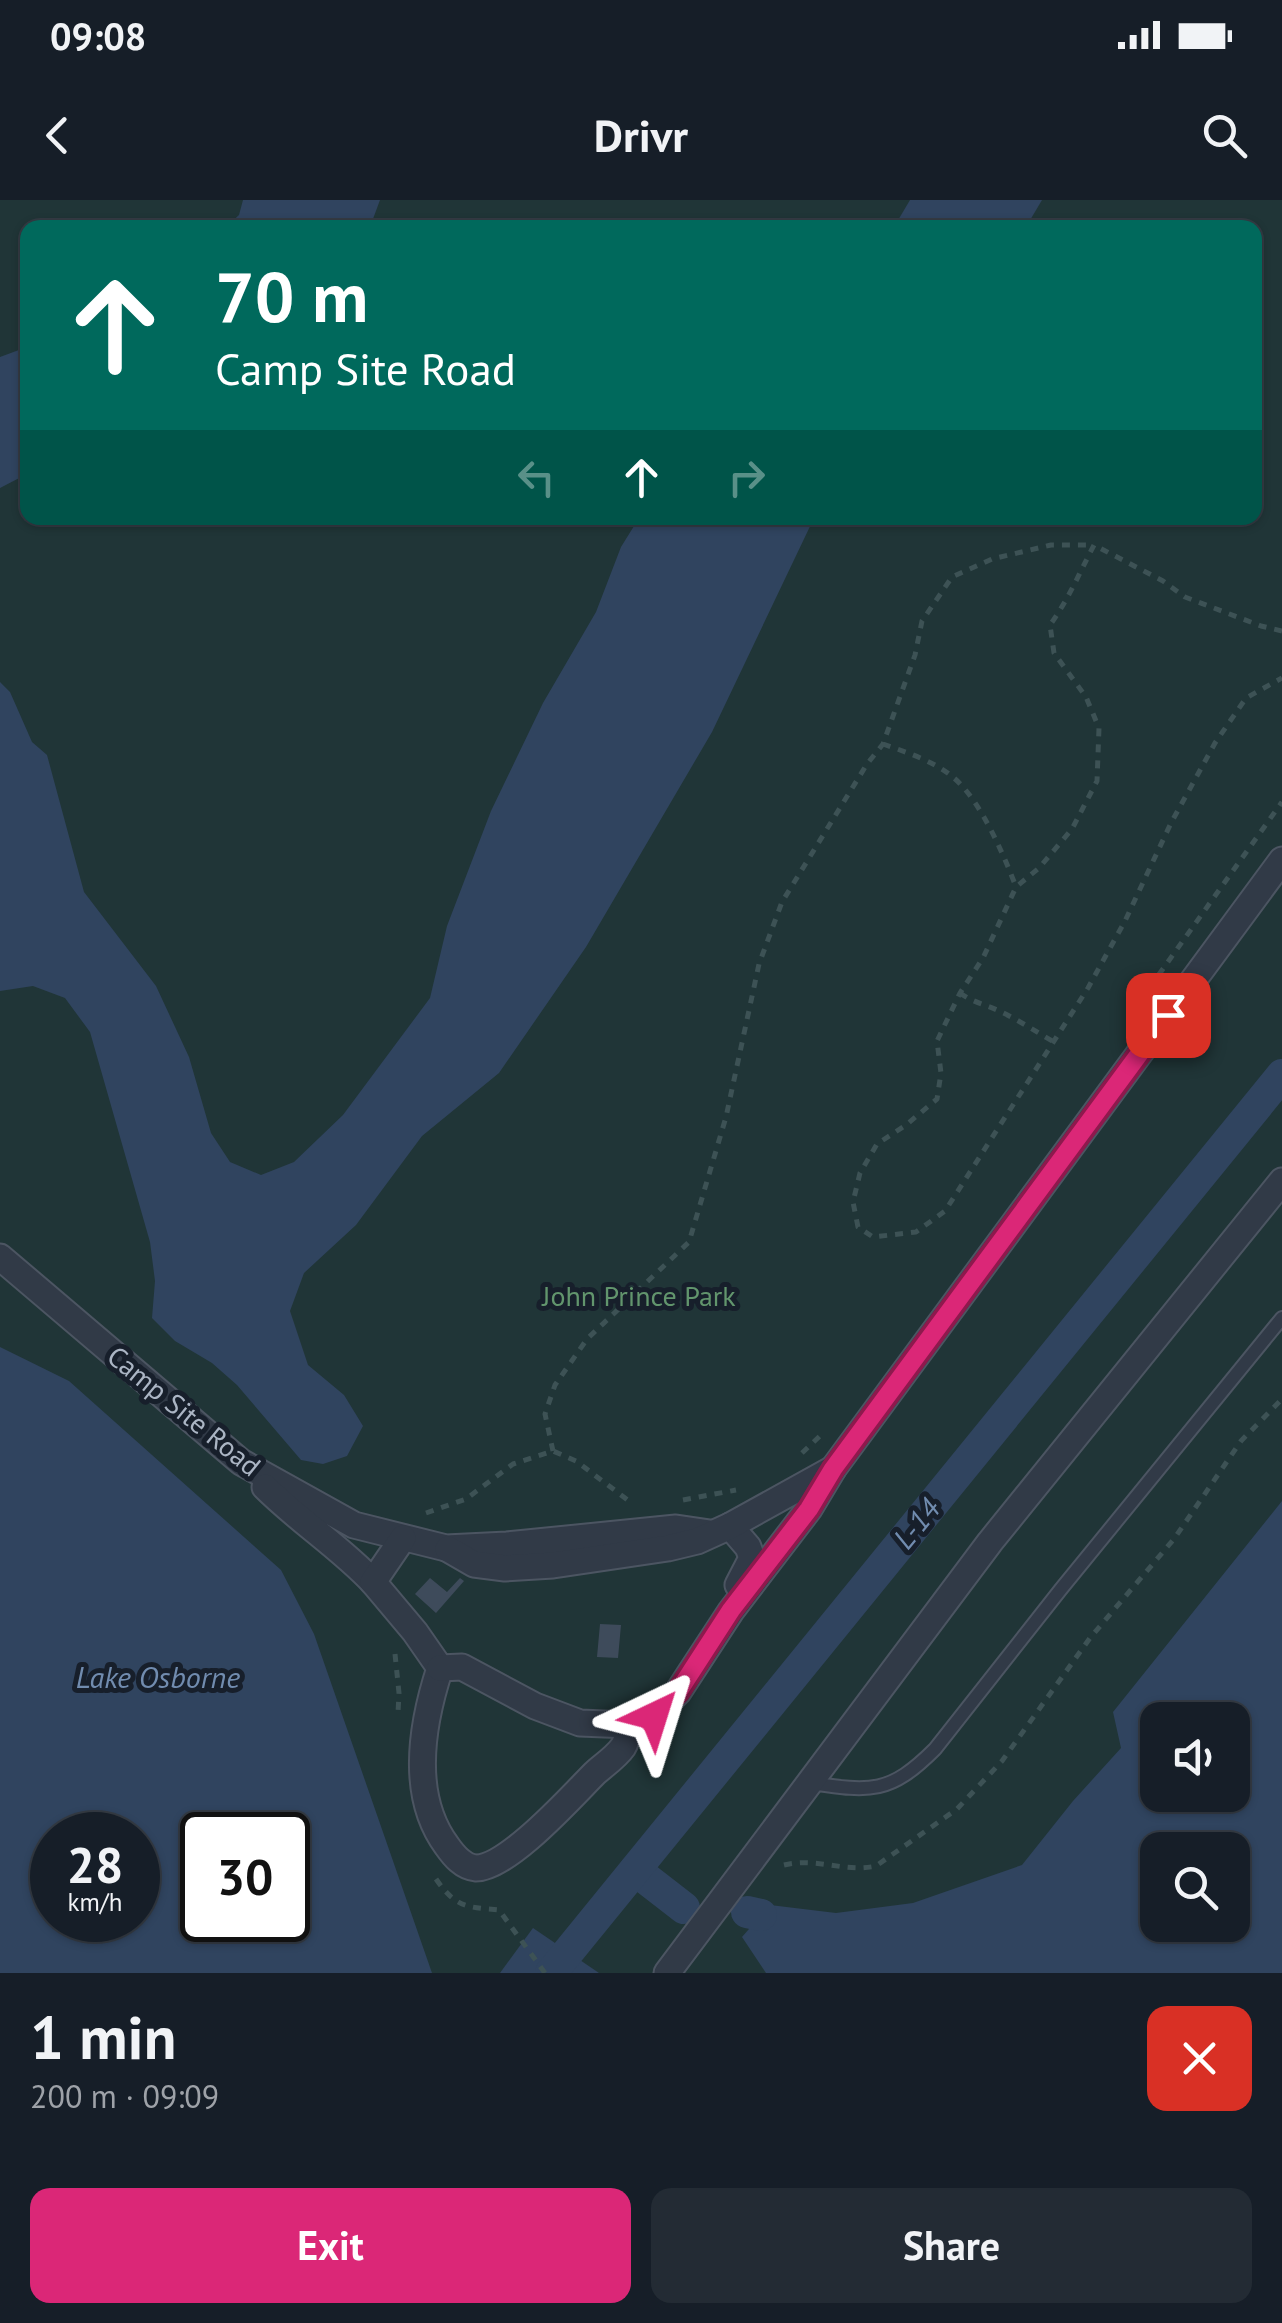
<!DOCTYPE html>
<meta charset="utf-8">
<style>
:root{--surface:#161e28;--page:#232b34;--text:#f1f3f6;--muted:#9ea2a8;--line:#353c45;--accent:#db2777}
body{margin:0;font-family:"PT Sans",sans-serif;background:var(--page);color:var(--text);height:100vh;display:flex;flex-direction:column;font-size:38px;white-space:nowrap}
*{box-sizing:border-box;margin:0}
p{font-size:32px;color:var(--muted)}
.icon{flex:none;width:55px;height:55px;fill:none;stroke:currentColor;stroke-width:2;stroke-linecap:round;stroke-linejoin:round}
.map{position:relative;height:1773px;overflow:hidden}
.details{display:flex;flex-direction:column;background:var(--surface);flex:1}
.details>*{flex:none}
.top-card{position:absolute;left:20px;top:20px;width:1242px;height:305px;border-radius:20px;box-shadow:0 2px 8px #0004,0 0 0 2px var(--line);background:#00695c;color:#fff;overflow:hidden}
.fabs{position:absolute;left:1140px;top:1502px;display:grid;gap:20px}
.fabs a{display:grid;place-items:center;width:110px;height:110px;border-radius:20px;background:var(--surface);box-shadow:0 2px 8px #0004,0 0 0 2px var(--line);font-size:50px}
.speed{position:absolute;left:30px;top:1612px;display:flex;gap:20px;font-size:50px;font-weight:700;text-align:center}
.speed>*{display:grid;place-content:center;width:130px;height:130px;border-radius:50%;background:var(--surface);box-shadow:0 2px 8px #0004,0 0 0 2px var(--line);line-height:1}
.speed small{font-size:25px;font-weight:400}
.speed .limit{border:5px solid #111;border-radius:15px;background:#fff;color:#111}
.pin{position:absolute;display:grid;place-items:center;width:85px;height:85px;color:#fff;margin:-42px;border-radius:20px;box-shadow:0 5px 15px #0006}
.me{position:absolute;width:110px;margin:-55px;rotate:41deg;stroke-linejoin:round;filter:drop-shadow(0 0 8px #0008)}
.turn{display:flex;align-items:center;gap:35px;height:210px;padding:0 30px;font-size:45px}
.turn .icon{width:130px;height:130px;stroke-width:2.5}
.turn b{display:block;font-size:70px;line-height:85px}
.lanes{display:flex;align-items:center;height:95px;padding:0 30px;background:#0003;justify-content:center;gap:50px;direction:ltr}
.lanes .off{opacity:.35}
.round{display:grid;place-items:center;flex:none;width:105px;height:105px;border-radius:20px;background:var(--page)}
.summary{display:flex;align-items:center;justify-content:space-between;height:170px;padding:0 30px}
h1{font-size:60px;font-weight:800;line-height:75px}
.action{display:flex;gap:20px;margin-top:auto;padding:20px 30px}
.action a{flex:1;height:115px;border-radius:20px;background:var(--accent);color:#fff;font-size:40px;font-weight:800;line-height:115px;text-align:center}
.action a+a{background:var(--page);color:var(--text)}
.status{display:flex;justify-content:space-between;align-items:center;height:70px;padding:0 50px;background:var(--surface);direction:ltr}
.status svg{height:28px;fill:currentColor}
header{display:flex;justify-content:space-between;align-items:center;height:130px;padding:0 30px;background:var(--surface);font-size:45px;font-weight:800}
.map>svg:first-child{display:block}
</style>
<div class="status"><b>09:08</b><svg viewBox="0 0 49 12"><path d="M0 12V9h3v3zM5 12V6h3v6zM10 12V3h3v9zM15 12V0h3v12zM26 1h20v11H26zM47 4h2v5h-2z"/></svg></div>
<header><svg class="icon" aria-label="back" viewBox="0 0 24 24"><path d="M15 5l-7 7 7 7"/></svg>Drivr<svg class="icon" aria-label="search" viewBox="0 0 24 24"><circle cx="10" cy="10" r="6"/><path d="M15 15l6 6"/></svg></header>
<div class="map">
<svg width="1282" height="1773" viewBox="0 0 1282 1773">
<rect width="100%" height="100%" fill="#1e2836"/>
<path fill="#203537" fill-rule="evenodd" d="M0,0h1282v1773h-1282zM28,28h1227v290h-1227zM1158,1520h74v75h-74zM52,1635h86v85h-86zM202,1635h86v85h-86zM1158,1650h74v75h-74z"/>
<g fill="#30445f" fill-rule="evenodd">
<polygon points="243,0 380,0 370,27 226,27 239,15"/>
<polygon points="910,0 1042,0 1026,27 894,27"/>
<polygon points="27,147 27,274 0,288 0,157"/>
<polygon points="639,318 814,318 712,532 586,747 499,873 422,936 356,1025 304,1073 290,1111 308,1165 344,1195 363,1226 347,1256 323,1264 301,1260 237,1185 212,1163 175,1141 152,1118 155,1081 150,1042 90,832 65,798 33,786 0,791 0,482 10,492 32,542 47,555 84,692 156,786 189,857 211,933 230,962 261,975 294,962 343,915 430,798 447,726 491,611 543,503 596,412 621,347"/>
<path d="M0,1147l69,34 212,189 33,64 118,339h-432zM52,1635h86v85h-86zM288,1635v85h-86v-85z"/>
<path d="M1282,1301v472h-516l-24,-36 28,-32 66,8 77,-10 109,-38 51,-64 48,-53 -8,-36zM1232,1520v75h-74v-75zM1232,1650v75h-74v-75z"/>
<polygon points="533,1728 599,1773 500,1773"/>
</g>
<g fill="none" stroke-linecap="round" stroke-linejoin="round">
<g stroke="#30445f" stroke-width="32">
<polyline points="635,1670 684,1708"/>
<polyline points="747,1712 761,1715"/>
<polyline points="551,1773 1282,875"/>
</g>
</g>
<g fill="#3e4b5b">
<polygon points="430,1378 447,1392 460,1378 464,1381 436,1413 415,1394"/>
<polygon points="600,1424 621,1425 618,1458 597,1457"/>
</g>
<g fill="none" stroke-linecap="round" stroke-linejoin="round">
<g stroke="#4c5562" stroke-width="16">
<path id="lane" d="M811,1583c60,9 79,11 124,-34l126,-160 221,-271"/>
</g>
<g stroke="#4c5562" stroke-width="29">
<g id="street">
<polyline points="0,1057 241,1262 354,1325 446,1348 507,1345 676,1328 710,1333"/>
<path d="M265,1287c34,34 75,60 108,95"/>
<polyline points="730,1326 748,1347 752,1358 738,1385"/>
<path d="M403,1338l-30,44 42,50 25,36c-18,55 -31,127 7,178 7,10 16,21 29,22 32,0 96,-72 119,-95 9,-8 21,-16 28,-26 4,-6 5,-15 6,-22"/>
<polyline points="448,1349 474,1364 505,1368 553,1365 668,1348 697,1341 730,1326 833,1269"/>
<polyline points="440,1468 462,1467 535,1506 580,1523 629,1525 654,1516 678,1492 731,1411 809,1309 833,1269 1282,660"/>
<polyline points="667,1773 990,1342 1282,981"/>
</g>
</g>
<g stroke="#3d5255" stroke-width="5" stroke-dasharray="8 8" stroke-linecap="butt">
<path d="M1282,431l-21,-5 -76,-29 -22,-16 -69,-36c-14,27 -26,55 -44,80l4,28 32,44 13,31 -2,53 -25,48 -33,39 -23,19 -33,71 -23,35 -23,48 4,32 -4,26 -31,26 -29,19 -17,29 -7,29 5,25 15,10 43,-5 29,-21 143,-223 37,-67 46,-98 44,-80 31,-45 36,-20"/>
<path d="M883,544c23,8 53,18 71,34 26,22 50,77 62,109"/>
<path d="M960,793c12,9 24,11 37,17 20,9 38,21 57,32"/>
<polyline points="1140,801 1282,602"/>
<polyline points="553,1251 545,1214 555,1185 587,1139 689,1042 726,917 759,764 782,702 867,564 883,544 915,455 922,421 952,377 992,359 1051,345 1094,345"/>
<polyline points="802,1253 823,1233"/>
<polyline points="683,1300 736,1290"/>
<polyline points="426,1313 466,1299 513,1264 553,1251 576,1261 633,1304"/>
<polyline points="395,1454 399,1493 398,1513"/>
<path d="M784,1665c33,-8 61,8 92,1l81,-57 45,-48 88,-123 84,-99 67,-98 41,-42"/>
<path d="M436,1679c20,29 31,28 63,31l46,63"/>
</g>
<use href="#lane" stroke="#313a47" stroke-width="12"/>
<use href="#street" stroke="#313a47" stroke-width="25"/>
</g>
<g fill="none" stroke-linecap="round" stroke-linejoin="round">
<g stroke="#8e194d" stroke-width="25">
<polyline id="route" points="654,1516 678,1492 731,1410 809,1309 833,1269 1168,815"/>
</g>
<use href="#route" stroke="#db2777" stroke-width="18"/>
</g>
<g text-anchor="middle" stroke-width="10" stroke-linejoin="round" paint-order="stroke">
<g font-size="28" fill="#62956d" stroke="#171f2b">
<text x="639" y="1106">John Prince Park</text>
</g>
<g font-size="28" fill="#abb5c4" stroke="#171f2b">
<text transform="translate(184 1211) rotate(39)" y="10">Camp Site Road</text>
</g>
<g font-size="30" font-style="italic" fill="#718caf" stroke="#171f2b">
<text transform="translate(917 1324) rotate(-51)" y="10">L-14</text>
<text x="158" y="1488">Lake Osborne</text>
</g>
</g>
</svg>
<div class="fabs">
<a><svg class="icon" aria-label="sound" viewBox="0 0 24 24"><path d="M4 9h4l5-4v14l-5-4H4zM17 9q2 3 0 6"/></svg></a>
<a><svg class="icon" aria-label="search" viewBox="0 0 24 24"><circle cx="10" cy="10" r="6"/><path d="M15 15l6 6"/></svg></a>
</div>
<div class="speed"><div>28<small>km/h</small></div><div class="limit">30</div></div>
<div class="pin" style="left:1168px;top:815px;background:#d93025"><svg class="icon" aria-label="arrive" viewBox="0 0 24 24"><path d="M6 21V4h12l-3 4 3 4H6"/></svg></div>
<svg class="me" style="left:654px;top:1516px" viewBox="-20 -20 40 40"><path d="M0-17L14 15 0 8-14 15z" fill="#db2777" stroke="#fff" stroke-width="4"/></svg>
<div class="top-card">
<div class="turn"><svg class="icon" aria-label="ahead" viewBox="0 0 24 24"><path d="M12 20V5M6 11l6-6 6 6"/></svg><div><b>70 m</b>Camp Site Road</div></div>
<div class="lanes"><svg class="icon off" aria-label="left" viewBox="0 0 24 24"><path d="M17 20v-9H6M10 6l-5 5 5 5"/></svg><svg class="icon" aria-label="ahead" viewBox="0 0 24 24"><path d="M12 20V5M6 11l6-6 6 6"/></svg><svg class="icon off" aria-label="right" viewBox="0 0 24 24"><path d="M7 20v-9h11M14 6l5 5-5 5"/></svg></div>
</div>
</div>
<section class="details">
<div class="summary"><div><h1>1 min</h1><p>200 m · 09:09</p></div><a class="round" style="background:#d93025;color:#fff"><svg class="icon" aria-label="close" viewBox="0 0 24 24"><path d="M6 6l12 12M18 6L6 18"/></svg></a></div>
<div class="action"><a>Exit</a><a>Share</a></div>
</section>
